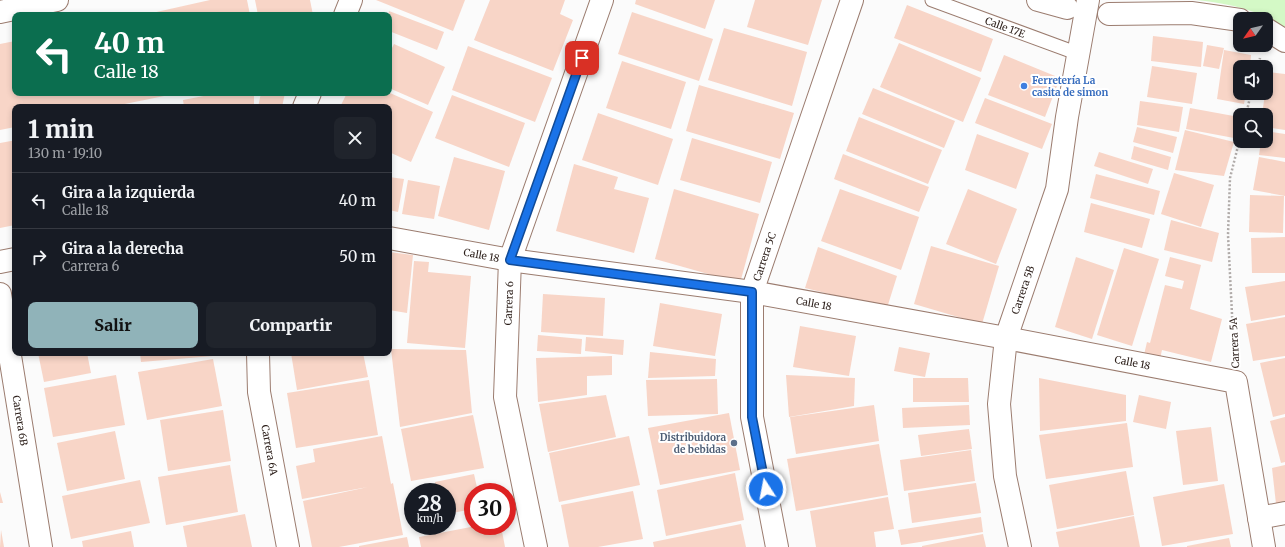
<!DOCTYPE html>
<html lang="es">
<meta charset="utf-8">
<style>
:root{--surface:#171b24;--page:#20242c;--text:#f1f3f6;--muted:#9ea1a6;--line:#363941;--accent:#90b3b9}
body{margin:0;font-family:Merriweather,serif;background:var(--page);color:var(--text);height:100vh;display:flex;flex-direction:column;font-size:15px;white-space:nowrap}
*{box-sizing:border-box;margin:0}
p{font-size:13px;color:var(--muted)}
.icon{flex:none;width:22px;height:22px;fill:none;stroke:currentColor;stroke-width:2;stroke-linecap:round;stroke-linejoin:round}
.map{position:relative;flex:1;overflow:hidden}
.panel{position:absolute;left:12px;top:104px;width:380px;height:252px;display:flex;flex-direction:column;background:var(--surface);border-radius:8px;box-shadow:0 2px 6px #0003}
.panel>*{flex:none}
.guide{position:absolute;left:12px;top:12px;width:380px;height:84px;border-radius:8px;box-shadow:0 2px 6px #0003;background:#0b6e4f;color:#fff;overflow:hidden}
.needle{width:26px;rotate:236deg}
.fabs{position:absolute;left:1233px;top:12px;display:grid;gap:8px}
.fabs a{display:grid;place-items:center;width:40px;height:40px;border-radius:8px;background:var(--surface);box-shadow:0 2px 6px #0003;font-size:20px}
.speed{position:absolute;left:404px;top:483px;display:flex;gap:8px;font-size:20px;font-weight:700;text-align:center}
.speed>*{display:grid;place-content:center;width:52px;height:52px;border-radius:50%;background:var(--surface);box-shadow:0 2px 6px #0003;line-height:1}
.speed small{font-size:10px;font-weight:400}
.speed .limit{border:6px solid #d22;background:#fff;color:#111}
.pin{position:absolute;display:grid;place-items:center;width:34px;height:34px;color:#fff;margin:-17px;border-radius:8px;box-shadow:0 2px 6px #0006}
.me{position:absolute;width:44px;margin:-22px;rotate:349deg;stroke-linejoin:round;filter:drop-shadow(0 0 3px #0008)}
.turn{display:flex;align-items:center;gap:14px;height:84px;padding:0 16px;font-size:18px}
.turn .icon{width:52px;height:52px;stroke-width:2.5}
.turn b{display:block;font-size:28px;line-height:34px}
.round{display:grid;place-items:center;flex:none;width:42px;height:42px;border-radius:8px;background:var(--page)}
.head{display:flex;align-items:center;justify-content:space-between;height:68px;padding:0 16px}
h1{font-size:24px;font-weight:800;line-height:30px}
.cta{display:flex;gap:8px;margin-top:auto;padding:8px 16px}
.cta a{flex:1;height:46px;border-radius:8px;background:var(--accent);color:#111;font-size:16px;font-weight:800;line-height:46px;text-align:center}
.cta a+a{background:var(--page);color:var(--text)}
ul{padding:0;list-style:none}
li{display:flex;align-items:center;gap:12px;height:56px;padding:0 16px;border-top:1px solid var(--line)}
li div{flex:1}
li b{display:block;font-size:15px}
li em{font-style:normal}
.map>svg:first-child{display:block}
</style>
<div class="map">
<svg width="1285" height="547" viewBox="0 0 1285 547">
<rect width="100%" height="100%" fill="#fbfbfb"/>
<path fill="#d4f9c6" d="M1196,0h89v28c-24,-18 -59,-25 -89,-28z"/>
<g fill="#f8d5c7">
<polygon points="210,0 247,0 250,15 143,15"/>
<polygon points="255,0 310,0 313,15 258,15"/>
<polygon points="376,0 465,0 453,31"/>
<polygon points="490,0 565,0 560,14 573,20 553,71 474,40"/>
<polygon points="636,0 715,0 705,29 635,4"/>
<polygon points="755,0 822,0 808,45 747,27"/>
<polygon points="907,5 993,39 981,72 894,38"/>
<polygon points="389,11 444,32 437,50 389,31 388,15"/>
<polygon points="632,12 713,39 699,81 618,54"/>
<polygon points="724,28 807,52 792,106 708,80"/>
<polygon points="1153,36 1203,42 1201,67 1151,61"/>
<polygon points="15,41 15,93 174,94 110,107 15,107 15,127 0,130 0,44"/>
<polygon points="899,43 981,78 963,122 880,87"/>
<polygon points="394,44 445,67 428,105 389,88 389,54"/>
<polygon points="1207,45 1224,48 1219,69 1203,66"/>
<polygon points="468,46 552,78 535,122 452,90"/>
<polygon points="1224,50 1251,55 1250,67 1240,67 1240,93 1246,93 1244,104 1217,99"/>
<polygon points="1004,55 1060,78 1045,117 988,95"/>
<polygon points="622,61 686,82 671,129 606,108"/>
<polygon points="1152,66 1197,73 1192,104 1147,97"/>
<polygon points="1268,72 1285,74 1285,130 1266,127 1266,115 1262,115"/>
<polygon points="699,85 794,113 780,159 686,131"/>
<polygon points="873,88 955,121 944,148 862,114"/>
<polygon points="219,93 254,93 254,107 184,107 183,100"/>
<polygon points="261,93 285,93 282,107 258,107"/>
<polygon points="347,93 390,93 433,112 411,162 389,152 389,107 340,107"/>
<polygon points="452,95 525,123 509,167 435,138"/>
<polygon points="985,98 1052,124 1042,149 975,123"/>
<polygon points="1140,101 1183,107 1179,132 1137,125"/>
<polygon points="1190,108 1239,117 1234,138 1186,129"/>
<polygon points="598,113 673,139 658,185 582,160"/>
<polygon points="859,117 942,150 928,184 846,151"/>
<polygon points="1137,127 1177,137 1173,153 1133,142"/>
<polygon points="1185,130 1234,142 1224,176 1175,170"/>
<polygon points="1266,131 1285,134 1285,158 1259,155 1261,141 1266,141"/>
<polygon points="977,134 1029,153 1016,189 965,170"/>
<polygon points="692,138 772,162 760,203 680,180"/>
<polygon points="11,141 15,141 15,225 0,228 0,143"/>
<polygon points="1134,146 1171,157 1168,170 1131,159"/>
<polygon points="1099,152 1153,169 1148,184 1094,166"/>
<polygon points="843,154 929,187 919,212 834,179"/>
<polygon points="454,157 505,171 489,230 438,216"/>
<polygon points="1259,157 1285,162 1285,196 1253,190"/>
<polygon points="574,164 618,177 614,189 649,198 634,253 556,231"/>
<polygon points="1174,173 1214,185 1201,227 1161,214"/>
<polygon points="1096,174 1160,191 1154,215 1090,198"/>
<polygon points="389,177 404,179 398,212 389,210"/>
<polygon points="408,180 440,186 434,219 402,214"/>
<polygon points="674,189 759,214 740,283 655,259"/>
<polygon points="840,189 919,217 901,270 821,241"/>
<polygon points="968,189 1017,209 996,264 946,244"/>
<polygon points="1250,195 1284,196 1283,233 1249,232"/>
<polygon points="1091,203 1150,219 1142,248 1084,232"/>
<polygon points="1171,220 1219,233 1212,262 1164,250"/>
<polygon points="1285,237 1285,273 1252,273 1251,238"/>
<polygon points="931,246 999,266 982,324 914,304"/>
<polygon points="818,247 897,276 887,308 805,288"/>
<polygon points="1124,248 1159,259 1132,346 1097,335"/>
<polygon points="389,252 413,255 407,313 389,310"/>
<polygon points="1076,257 1114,270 1092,339 1055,327"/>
<polygon points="1170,257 1201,265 1190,309 1222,319 1211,362 1162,350 1159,363 1143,359 1147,342 1150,343 1165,285 1182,289 1184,281 1165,276"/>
<polygon points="414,261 429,262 428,272 471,276 465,348 407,343"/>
<polygon points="1285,281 1285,315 1251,321 1245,287"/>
<polygon points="543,294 605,298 603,336 541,332"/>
<polygon points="660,303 722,314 715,356 653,346"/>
<polygon points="1285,317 1285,356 1253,361 1246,324"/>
<polygon points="800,326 856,336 849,376 793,367"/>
<polygon points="538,335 582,339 581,354 537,351"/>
<polygon points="586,337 624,340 623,355 585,351"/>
<polygon points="899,347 930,353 925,377 894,371"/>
<polygon points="391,349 466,350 472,413 400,427"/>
<polygon points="650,352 716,359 715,376 648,378"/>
<polygon points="38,353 87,353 91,373 44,382"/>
<polygon points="140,353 225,353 225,355 141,362"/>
<polygon points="291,353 363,353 368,377 297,390"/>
<polygon points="612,356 612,375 587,376 587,395 538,402 536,358"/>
<polygon points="1285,358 1285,414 1273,417 1260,363"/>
<polygon points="213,359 222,406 147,420 138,372"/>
<polygon points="116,375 125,425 53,437 44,388"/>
<polygon points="786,375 855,378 854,406 789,417"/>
<polygon points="913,378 968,378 969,402 913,402"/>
<polygon points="1039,378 1126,395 1126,421 1040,431"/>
<polygon points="717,379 718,414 648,416 646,380"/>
<polygon points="369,380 378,435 296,448 287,393"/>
<polygon points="606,395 616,437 548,452 539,404"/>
<polygon points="1139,395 1171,402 1166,429 1133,422"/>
<polygon points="874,405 879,441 796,454 790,417"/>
<polygon points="969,405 970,425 903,428 902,408"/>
<polygon points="223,410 231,461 168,471 160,420"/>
<polygon points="729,413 740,470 660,485 648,428"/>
<polygon points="473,415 484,468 411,481 401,429"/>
<polygon points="1285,417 1285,462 1281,463 1270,421"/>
<polygon points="1127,423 1133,467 1046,479 1039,435"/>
<polygon points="1211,427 1218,481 1183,485 1176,431"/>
<polygon points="969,429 972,449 921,456 918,435"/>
<polygon points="115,431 125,479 67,491 57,443"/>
<polygon points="382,436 391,484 393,483 403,535 339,547 312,547 303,501 368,487 302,499 296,466 315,462 313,449"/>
<polygon points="629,436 640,485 559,502 549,453"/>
<polygon points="879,444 888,495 796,511 787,459"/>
<polygon points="971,450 975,481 904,491 900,460"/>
<polygon points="230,465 238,512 166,525 158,477"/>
<polygon points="1285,465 1285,501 1276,504 1272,468"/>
<polygon points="1126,471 1134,515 1057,529 1049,485"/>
<polygon points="735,473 744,520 666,536 657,490"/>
<polygon points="474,474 478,492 473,492 473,509 447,514 447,492 437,492 435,482"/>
<polygon points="140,480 150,523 71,539 62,496"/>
<polygon points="976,483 981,513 912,523 908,493"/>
<polygon points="1224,484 1233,534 1162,546 1153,497"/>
<polygon points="633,491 643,539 598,547 569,547 561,505"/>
<polygon points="0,492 3,503 0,503"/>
<polygon points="888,497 894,529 874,532 876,547 816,547 810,511"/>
<polygon points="245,514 252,547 187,547 183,526"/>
<polygon points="1134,516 1140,547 1059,547 1056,532"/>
<polygon points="981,517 983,532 901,545 898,530"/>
<polygon points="741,524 746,547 654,547 653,542"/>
<polygon points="476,526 501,526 505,547 421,547 419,537"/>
<polygon points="1,530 4,547 0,547"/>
<polygon points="131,531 134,547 83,547 82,541"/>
<polygon points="983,534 986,547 922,547 922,546"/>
<polygon points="407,537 409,547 359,547 359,546"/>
<polygon points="1229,538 1231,547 1187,547 1187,546"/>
</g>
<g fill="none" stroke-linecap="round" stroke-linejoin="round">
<g stroke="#9b7c6f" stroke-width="15">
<g id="lane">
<path id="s1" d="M932,0l147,54"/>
</g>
</g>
<g stroke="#9b7c6f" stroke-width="24">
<g id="street">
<polyline points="1038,0 1067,8"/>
<polyline points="0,12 57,0"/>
<polyline points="1109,14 1191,13 1240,20"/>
<polyline points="345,15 351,0"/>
<polyline points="1266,29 1285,41"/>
<polyline points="304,107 310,93"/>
<path id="s2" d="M389,238l121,22 242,32 254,46 230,44 28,165"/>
<polyline points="0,262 15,259"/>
<path id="s3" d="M0,294l41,253"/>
<path id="s4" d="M258,353l1,39 29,155"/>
<polyline points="1259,518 1285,513"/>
<path id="s5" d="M536,547l-31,-150 5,-137 92,-260"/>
<path id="s6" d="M777,547l-25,-130v-125l100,-292"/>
</g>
</g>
<g stroke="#9b7c6f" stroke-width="24">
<g id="secondary">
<path id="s7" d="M1020,547l-15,-71 -6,-72 7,-66 51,-149 10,-72 21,-117"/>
</g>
</g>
<g stroke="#b0aba9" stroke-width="2.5" stroke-dasharray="2 2" stroke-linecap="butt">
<polyline points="1258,67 1260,58"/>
<polyline points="1246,115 1251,93"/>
<polyline points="1234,354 1228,235 1230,178 1240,138"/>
</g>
<use href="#lane" stroke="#fff" stroke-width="13"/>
<use href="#street" stroke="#fff" stroke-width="22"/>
<use href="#secondary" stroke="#fff" stroke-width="22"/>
</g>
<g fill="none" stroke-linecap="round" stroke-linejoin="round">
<g stroke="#114b97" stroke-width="10">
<polyline id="route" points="582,58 510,260 752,292 752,417 766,489"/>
</g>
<use href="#route" stroke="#1a73e8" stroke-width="7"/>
</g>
<circle fill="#3f7fe0" stroke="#fff" stroke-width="1.5" cx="1024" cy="86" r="4"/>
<circle fill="#5c6f8a" stroke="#fff" stroke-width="1.5" cx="734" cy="443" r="4"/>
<g text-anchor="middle" stroke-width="4" stroke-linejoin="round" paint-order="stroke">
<g font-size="10" fill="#2b1e19" stroke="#fff">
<text dy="4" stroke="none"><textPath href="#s1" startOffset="78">Calle 17E</textPath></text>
<text dy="4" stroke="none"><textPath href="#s2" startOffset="94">Calle 18</textPath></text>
<text dy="4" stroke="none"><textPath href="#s6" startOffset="295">Carrera 5C</textPath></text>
<text dy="4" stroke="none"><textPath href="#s7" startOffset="262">Carrera 5B</textPath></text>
<text dy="4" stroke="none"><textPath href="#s5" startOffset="247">Carrera 6</textPath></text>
<text dy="4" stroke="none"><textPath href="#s2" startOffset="430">Calle 18</textPath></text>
<text transform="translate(1234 343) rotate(-93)" y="4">Carrera 5A</text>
<text dy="4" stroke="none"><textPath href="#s2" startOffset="754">Calle 18</textPath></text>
<text dy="4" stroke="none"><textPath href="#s3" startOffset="128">Carrera 6B</textPath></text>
<text dy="4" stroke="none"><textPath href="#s4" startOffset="98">Carrera 6A</textPath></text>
</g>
<g font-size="10" font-weight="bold" fill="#366cbe" stroke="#fff" text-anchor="start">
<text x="1032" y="84">Ferretería La<tspan x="1032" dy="12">casita de simon</tspan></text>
</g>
<g font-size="10" font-weight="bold" fill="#4e5e75" stroke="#fff" text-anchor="end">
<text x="726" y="441">Distribuidora<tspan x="726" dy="12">de bebidas</tspan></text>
</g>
</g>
</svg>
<div class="fabs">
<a><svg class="needle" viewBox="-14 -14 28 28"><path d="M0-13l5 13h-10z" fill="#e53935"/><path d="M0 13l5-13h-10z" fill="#9ea1a6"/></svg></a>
<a><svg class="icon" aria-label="sound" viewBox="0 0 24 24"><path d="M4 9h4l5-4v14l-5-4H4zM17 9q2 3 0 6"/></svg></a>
<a><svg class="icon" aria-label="search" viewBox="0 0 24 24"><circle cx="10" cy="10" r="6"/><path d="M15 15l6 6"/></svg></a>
</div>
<div class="speed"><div>28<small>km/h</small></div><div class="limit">30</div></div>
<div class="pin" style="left:582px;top:58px;background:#d93025"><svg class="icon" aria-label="arrive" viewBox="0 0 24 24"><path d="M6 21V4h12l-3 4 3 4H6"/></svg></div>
<svg class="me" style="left:766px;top:489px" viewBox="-20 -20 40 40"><circle r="17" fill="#1a73e8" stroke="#fff" stroke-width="3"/><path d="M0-11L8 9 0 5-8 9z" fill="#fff"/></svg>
<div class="guide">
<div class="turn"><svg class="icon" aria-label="left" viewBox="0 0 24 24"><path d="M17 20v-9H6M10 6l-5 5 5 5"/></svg><div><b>40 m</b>Calle 18</div></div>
</div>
<section class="panel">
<div class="head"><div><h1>1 min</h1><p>130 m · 19:10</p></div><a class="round"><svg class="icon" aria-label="close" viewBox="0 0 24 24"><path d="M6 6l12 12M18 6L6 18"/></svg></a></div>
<ul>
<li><svg class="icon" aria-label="left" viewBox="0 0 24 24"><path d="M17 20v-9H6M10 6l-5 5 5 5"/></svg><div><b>Gira a la izquierda</b><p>Calle 18</p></div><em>40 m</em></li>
<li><svg class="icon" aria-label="right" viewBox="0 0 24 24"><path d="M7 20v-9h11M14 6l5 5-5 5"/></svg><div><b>Gira a la derecha</b><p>Carrera 6</p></div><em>50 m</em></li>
</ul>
<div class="cta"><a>Salir</a><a>Compartir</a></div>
</section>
</div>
